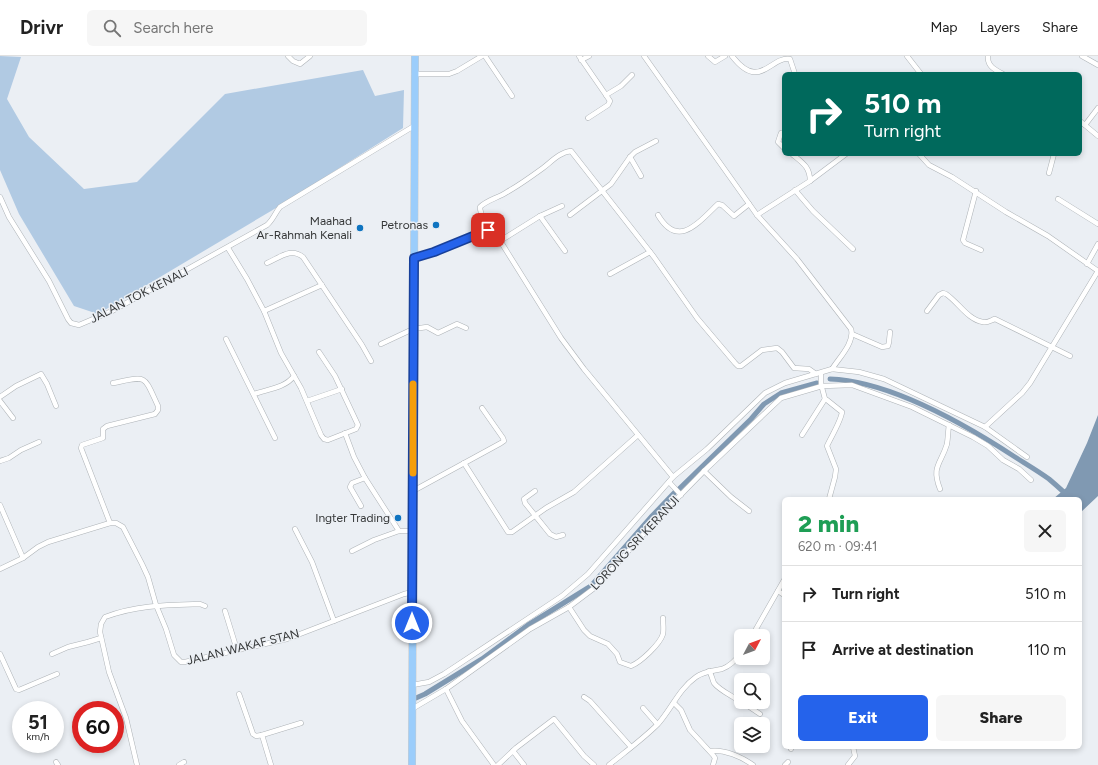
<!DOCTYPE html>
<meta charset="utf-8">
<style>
:root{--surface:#fff;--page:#f6f6f6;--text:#222;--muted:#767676;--line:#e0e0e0;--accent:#2563eb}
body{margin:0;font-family:Figtree,sans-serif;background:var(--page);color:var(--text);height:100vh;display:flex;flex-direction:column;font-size:15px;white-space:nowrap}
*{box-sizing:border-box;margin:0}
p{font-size:13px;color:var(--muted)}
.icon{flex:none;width:22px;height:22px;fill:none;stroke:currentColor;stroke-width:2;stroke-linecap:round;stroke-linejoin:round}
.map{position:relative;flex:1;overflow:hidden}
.drawer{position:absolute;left:782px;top:441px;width:300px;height:252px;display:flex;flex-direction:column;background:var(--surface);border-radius:6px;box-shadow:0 2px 6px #0003}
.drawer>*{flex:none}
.banner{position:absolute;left:782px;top:16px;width:300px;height:84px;border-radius:6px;box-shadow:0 2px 6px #0003;background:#00695c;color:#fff;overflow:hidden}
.needle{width:26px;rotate:49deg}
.tools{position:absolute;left:734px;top:573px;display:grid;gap:8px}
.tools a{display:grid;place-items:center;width:36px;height:36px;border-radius:6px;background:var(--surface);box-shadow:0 2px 6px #0003;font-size:20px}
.speed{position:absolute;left:12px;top:645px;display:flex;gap:8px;font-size:20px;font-weight:700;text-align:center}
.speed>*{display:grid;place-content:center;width:52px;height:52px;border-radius:50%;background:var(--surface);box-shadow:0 2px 6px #0003;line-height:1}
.speed small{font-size:10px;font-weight:400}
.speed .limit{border:6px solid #d22;background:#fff;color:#111}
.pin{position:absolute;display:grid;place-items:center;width:34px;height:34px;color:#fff;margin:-17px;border-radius:8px;box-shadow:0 2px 6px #0006}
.me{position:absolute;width:44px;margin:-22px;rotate:0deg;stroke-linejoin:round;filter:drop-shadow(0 0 3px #0008)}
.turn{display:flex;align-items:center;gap:14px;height:84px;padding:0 16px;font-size:18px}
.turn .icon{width:52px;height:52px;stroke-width:2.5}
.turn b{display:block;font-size:28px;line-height:34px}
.round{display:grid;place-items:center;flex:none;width:42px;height:42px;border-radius:6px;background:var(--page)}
.summary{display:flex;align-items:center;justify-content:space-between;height:68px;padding:0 16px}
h1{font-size:24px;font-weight:800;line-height:30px;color:#1e9e55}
.action{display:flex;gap:8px;margin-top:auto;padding:8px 16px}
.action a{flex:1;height:46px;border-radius:6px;background:var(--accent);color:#fff;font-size:16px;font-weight:800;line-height:46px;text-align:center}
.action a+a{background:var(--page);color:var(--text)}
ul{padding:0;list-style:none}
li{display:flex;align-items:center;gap:12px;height:56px;padding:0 16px;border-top:1px solid var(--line)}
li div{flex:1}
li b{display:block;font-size:15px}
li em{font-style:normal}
header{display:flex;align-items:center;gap:24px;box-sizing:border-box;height:56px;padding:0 20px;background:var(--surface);border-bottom:1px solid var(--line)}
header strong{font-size:19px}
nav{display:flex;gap:22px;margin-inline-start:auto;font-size:14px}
.search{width:280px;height:36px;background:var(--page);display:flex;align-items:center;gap:10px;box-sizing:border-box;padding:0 14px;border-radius:6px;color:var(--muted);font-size:15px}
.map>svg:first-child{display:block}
</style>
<header>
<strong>Drivr</strong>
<div class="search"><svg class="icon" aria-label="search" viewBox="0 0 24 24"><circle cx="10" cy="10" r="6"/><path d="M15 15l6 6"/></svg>Search here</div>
<nav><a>Map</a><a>Layers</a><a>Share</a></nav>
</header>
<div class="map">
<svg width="1098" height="709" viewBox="0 0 1098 709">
<rect width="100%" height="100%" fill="#ebeff4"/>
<polygon fill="#b1cae3" points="0,0 21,1 7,43 29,81 84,133 137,126 225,38 363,14 375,40 404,34 403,72 271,155 98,258 74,250 19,158 0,114"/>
<polygon fill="#8099b2" points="1098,359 1098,440 1080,457 1080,443 1053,443 1066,432 1087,387"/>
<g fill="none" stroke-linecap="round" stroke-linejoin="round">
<g stroke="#8099b2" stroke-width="5">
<path d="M830,323c59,2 136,46 185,78 11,7 23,14 34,22 7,6 15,13 22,20"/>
<polyline points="679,433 751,363 764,348 781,337 817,327"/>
<polyline points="416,642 425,638 482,603 528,569 591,530 652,460 675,436"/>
</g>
<g stroke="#aeb3b7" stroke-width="5.5">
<g id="street">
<polyline points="288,0 293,5 300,8 310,0"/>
<polyline points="485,0 512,40"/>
<polyline points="579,0 606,39 621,30 632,19"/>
<path d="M644,0l113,159 40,44 54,70c4,13 -12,29 -19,40"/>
<polyline points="708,0 715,6 725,0"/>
<path d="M732,0c28,36 38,0 58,3l5,15"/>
<polyline points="907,0 921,18"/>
<path d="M988,0c-1,10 7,14 15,18"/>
<polyline points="1082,0 1098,9"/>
<polyline points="581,4 589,0"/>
<polyline points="414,18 449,18 457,15 482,0"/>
<polyline points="588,62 608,49 610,45 606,39"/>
<polyline points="1080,65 1098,80"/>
<polyline points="1085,69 1098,52"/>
<polyline points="781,77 778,86 784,92"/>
<path d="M792,98c11,9 18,13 18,27"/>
<polyline points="919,98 929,109 952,121 1006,156 1048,180 1098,215"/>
<polyline points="630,101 641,120"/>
<polyline points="1049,117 1054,98"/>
<polyline points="795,134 813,155 853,193"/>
<polyline points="976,135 963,184 965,187 981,194"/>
<path d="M0,141l9,20 40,64 19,38 3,4 8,2 33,-14 155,-86c6,-5 8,-12 13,-18l134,-81"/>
<polyline points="1058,143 1098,168"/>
<polyline points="570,159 611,128 630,101 635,96 656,85"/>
<path d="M658,159c20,34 40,8 60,-11l4,1 12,11 15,-12"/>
<polyline points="757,159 810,125 846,98"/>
<polyline points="540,160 565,195"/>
<path d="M488,174c-2,-8 -8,-15 -8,-23 7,-7 18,-9 27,-15 11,-6 25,-16 36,-24 8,-6 17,-16 28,-17l83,106 43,61 38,45 3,3h3l21,-16 15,-2 5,4 12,16 15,1 7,5"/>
<polyline points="500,185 540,160 562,150"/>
<polyline points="228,192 247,223 264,255 281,297 301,332 321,379 324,383 328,384 356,373 358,369 335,320 319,296"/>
<polyline points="414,202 434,196 488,174 494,175 561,282 584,313 673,421"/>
<path d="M267,207c12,-5 24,-16 36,-6l59,88 9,16"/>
<polyline points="1087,208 1098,188"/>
<polyline points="610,218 650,196"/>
<polyline points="264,255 322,229"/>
<path d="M927,255l12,-16 4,-2 3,1c12,8 22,26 37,28 5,1 8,-2 12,-3l75,37"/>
<polyline points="852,278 882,291 888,290 889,286 890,276"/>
<polyline points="226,283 275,382"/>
<polyline points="381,288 413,273 427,271 438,277 457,268 466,272"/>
<path d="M821,317v11l4,15 2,1 15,12c-1,9 -11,25 -15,34l9,23 -1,8 -6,22"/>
<path d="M254,338c14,-5 31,-6 40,-18"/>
<polyline points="0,341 16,330 41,318 47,328 56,350"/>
<polyline points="0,345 13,362"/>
<polyline points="307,345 342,333"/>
<polyline points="985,371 1022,337 1030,327 1098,215"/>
<polyline points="345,377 354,401 365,422 399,475"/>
<polyline points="802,379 825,343"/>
<polyline points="0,405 9,402 21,394 39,386"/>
<polyline points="464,407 508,476 512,476 546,452 574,436 638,379"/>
<polyline points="704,415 781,342 822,330 852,329 912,351 973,381 988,390 1003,404 1019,413 1031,424"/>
<polyline points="669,426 681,439"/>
<path d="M940,433c-9,-23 1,-25 7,-45 1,-6 1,-13 2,-19"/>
<polyline points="413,435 501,387 504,385 503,382 482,352"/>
<polyline points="535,435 524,443 525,447 550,478 556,481 563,479"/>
<polyline points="0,449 23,502"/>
<polyline points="361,450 350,431 352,427 365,422"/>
<path d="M110,467l-29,-75 1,-3 21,-7v-9l4,-3 48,-12 3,-4v-4c-15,-32 -10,-30 -45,-23"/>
<polyline points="295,473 312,506 334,565"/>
<polyline points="352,495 374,484 399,475 413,475"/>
<polyline points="0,513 23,502 38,491 48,486 110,467 116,467 123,471 142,508 148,521 156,549 166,573 174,599 181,606 185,606 287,583 404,538 413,536"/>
<polyline points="778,535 784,539"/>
<path d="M569,551l15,23 6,6 18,8 9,10 3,8 11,4c10,-4 29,-22 32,-32 1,-5 0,-11 0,-16"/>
<polyline points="225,555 237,594"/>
<polyline points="752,580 784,524"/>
<polyline points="0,598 16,633 19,634 57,618"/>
<polyline points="52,598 68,591 88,586 101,582"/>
<path d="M709,615c3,4 3,8 5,12 6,8 19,13 27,19"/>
<polyline points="412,629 429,626 444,618 562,540 588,518 673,421 707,393 765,337 785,327 832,313 859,316 884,323 985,371 1027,401"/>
<polyline points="446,633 462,665 494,709"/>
<polyline points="239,638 253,678 256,680 262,679 271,709"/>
<polyline points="584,641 590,645 631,691"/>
<polyline points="742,646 760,658"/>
<polyline points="674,647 681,654 690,674 713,699 715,702 713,709"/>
<polyline points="643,652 657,668"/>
<polyline points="412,653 446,633 530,573 569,551 597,530 658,462 704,415 731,441 749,455"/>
<polyline points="262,679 301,667"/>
<polyline points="791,693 792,691"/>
<polyline points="513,695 524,709"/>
<path d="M710,695c14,-2 32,6 43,14"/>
<polyline points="56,706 58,709"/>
<path d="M137,709l-11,-47 -17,-46 -9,-40 1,-8 4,-7c32,-12 62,-12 95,-13l5,2"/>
<polyline points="179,709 184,706"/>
<polyline points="498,709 516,692 554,663 584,700 594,709"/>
<path d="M609,709c16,-13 34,-26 49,-41 14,-16 21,-35 38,-47 8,-6 17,-6 26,-8 8,-3 14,-9 19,-16"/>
<polyline points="785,709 788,706"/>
<polyline points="848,709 855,700 853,691"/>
</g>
</g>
<g stroke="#cacbcb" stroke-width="8">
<polyline id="primary" points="412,709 415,0"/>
</g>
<use href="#street" stroke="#fff" stroke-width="4.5"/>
<use href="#primary" stroke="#9bcdfb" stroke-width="7"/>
</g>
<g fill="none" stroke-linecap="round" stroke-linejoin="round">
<g stroke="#184099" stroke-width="10">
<polyline id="route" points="412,567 414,202 434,196 488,174"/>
</g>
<use href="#route" stroke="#2563eb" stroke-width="7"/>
<polyline stroke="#f59e0b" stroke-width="7" points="413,417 413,328"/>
</g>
<g fill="#0f74c0" stroke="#ebeff4" stroke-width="1.5">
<circle cx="436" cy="169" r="4"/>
<circle cx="360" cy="172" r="4"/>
<circle cx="398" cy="462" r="4"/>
</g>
<g text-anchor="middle" stroke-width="3" stroke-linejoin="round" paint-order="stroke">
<g font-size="12" fill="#353738" stroke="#ebeff4" text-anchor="end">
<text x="352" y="169">Maahad<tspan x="352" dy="14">Ar-Rahmah Kenali</tspan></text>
<text x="428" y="173">Petronas</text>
<text x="390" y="466">Ingter Trading</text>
</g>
<g font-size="12" fill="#353738" stroke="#ebeff4">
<text transform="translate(139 239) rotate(-27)" y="4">JALAN TOK KENALI</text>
<text transform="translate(635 487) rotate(-47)" y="4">LORONG SRI KERANJI</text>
<text transform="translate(243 591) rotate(-14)" y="4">JALAN WAKAF STAN</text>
</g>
</g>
</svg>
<div class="tools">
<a><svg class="needle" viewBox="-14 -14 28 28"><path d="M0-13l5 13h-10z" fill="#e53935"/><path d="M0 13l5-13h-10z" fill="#767676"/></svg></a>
<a><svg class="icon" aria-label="search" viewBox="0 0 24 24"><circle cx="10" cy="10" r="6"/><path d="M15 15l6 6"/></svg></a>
<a><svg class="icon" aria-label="layers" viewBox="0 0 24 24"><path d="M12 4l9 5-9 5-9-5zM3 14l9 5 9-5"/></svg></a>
</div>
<div class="speed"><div>51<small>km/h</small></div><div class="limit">60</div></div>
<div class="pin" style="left:488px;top:174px;background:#d93025"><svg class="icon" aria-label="arrive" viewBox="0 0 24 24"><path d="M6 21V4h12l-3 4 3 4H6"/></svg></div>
<svg class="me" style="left:412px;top:567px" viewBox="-20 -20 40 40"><circle r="17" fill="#2563eb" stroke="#fff" stroke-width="3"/><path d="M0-11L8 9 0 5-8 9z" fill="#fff"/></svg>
<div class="banner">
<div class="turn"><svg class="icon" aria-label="right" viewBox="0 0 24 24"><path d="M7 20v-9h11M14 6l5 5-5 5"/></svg><div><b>510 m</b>Turn right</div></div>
</div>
<section class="drawer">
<div class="summary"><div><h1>2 min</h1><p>620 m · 09:41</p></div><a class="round"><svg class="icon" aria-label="close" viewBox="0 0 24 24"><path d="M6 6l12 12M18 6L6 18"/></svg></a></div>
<ul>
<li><svg class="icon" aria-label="right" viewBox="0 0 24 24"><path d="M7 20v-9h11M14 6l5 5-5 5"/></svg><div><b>Turn right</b></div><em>510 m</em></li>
<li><svg class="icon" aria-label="arrive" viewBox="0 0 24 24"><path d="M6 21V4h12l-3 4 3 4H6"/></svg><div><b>Arrive at destination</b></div><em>110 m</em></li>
</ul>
<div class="action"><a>Exit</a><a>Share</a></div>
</section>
</div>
